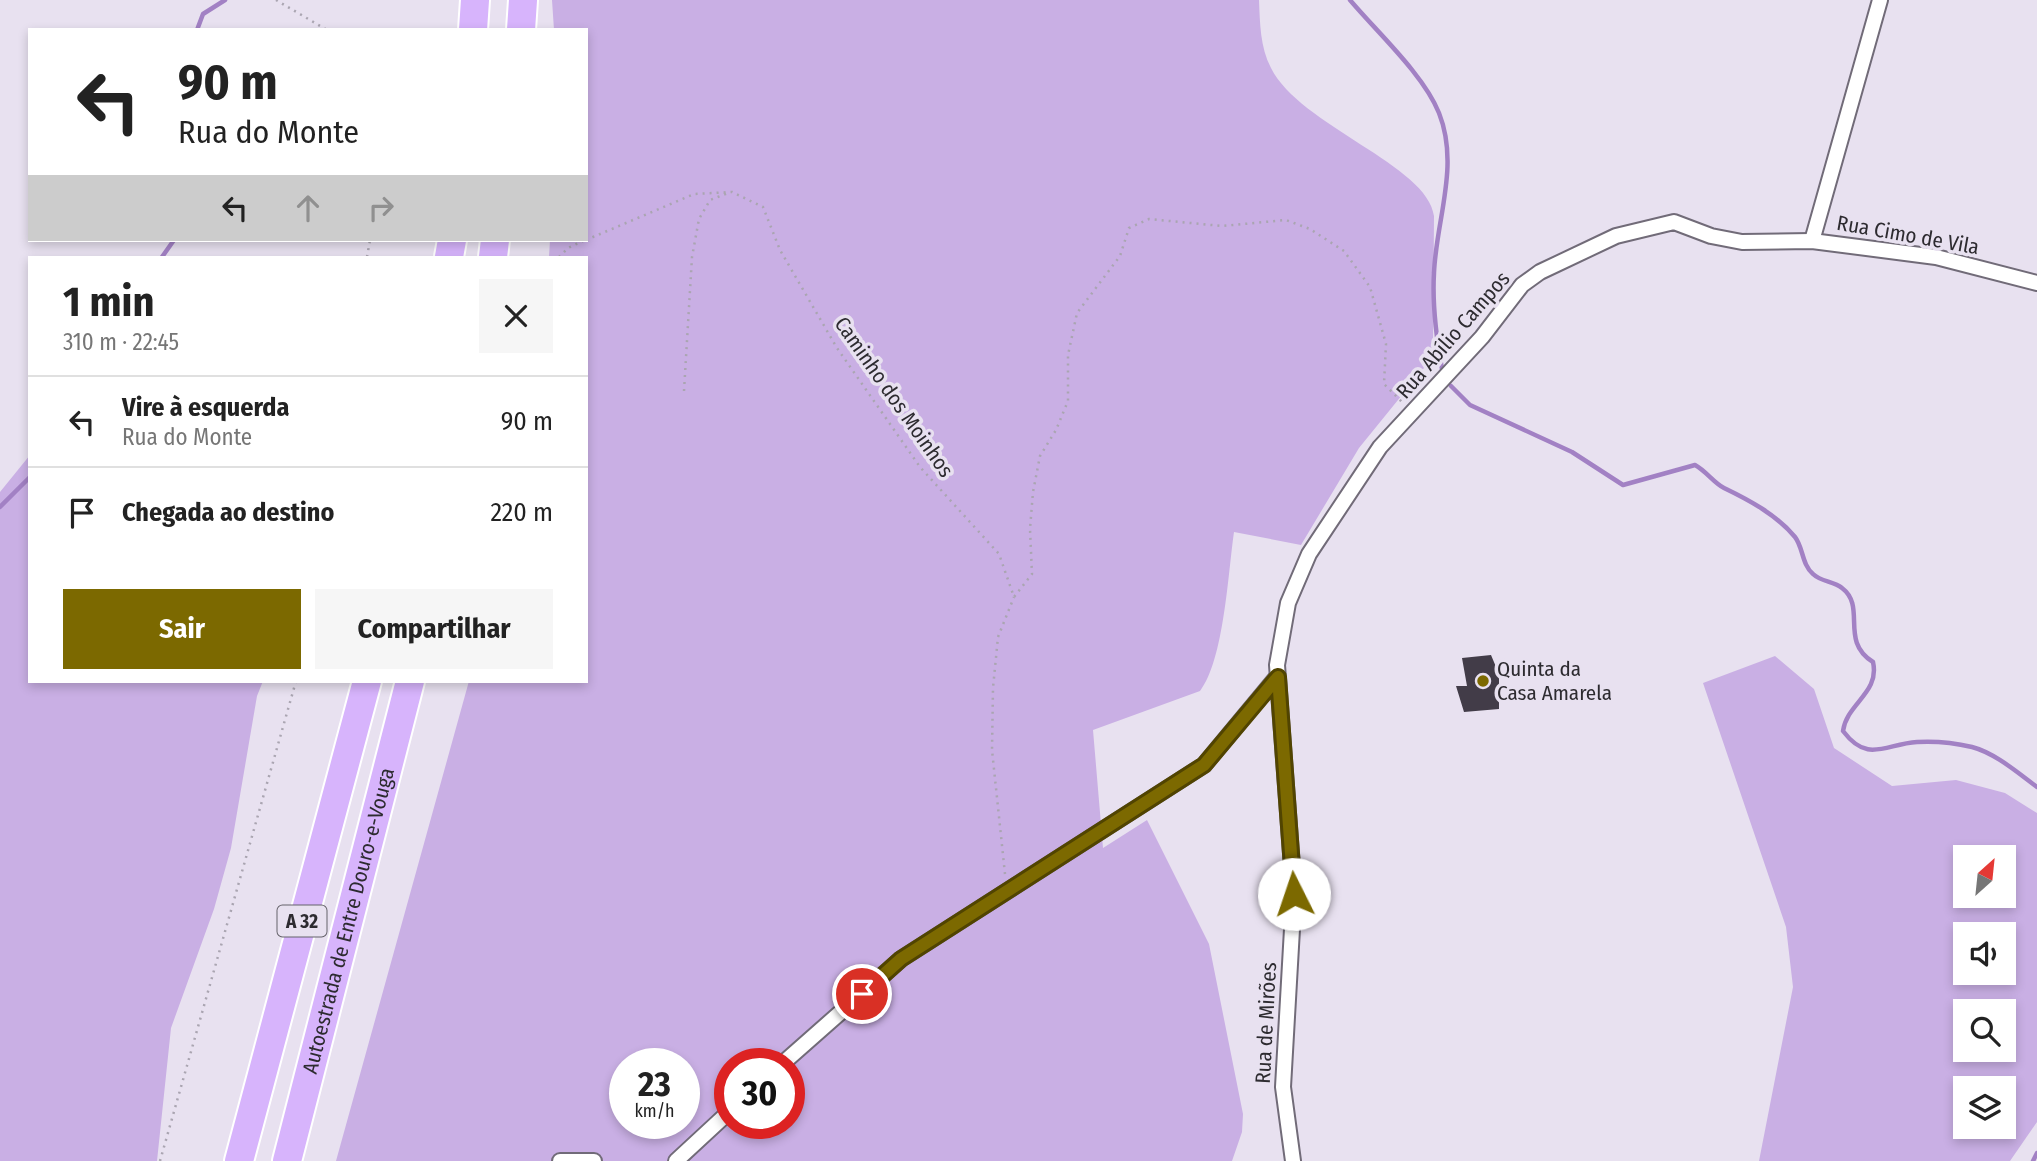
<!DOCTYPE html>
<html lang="pt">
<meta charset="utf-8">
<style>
:root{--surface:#fff;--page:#f6f6f6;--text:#222;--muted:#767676;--line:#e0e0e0;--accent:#7c6900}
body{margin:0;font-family:"Fira Sans Condensed",sans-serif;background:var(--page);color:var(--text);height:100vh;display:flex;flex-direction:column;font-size:26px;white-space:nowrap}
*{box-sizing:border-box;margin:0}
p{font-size:23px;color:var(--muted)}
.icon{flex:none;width:38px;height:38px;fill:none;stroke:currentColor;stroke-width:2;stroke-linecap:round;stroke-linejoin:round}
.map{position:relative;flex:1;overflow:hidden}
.panel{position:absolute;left:28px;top:256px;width:560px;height:427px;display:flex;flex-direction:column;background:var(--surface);border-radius:0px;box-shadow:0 4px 10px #0003}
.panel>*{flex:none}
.banner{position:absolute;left:28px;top:28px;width:560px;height:214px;border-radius:0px;box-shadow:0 4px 10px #0003;background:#fff;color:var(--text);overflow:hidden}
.needle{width:46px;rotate:27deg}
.fabs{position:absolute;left:1953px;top:845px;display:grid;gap:14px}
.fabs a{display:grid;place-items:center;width:63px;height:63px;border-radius:0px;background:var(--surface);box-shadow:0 4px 10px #0003;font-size:35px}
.speed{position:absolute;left:609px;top:1048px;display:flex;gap:14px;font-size:35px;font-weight:700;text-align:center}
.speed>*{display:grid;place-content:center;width:91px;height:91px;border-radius:50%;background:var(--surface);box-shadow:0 4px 10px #0003;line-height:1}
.speed small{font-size:18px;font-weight:400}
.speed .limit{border:10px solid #d22;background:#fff;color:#111}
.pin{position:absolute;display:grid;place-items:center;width:60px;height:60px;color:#fff;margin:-30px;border:4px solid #fff;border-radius:50%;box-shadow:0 2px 7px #0007}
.me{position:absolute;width:77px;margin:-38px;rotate:356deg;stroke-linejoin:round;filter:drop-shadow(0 0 5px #0008)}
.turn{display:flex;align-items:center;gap:24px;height:147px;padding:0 35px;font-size:32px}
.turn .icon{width:91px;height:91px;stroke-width:2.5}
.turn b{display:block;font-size:49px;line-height:60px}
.lanes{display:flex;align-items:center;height:66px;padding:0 35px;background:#0003;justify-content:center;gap:35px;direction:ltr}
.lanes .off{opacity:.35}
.round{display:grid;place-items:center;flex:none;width:74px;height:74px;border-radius:0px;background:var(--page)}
.summary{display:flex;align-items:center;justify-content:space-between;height:119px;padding:0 35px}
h1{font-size:42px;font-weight:700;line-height:52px}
.button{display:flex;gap:14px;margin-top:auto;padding:14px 35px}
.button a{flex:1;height:80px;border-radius:0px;background:var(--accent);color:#fff;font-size:28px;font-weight:700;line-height:80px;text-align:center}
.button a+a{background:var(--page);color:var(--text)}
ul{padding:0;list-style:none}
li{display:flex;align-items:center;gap:21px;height:91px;padding:0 35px;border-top:2px solid var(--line)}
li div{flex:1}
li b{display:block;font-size:26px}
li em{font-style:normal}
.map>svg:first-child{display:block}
</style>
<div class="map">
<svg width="2037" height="1161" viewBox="0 0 2037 1161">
<rect width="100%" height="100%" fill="#e8e1f0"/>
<g fill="#c9afe4" fill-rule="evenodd">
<path d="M552,0h707c1,23 1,47 12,68 29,58 157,97 163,148l-1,133 -5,14 -69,85 -58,97 -67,-13c-6,41 -10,128 -34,159l-107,39 10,118 44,-28 62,124 34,170 -1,18 -10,29h-896l133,-480h117v-424h-37l1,-17h36v-210h-32zM625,1064h59v60h-59zM730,1064h59v60h-59z"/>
<polygon points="30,455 30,681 263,681 257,696 231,848 214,909 171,1028 157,1161 0,1161 0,492"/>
<path d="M1775,656l39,33 20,59 58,38 64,-6 49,13 32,20v309l-27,39h-251l34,-174 -7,-60 -83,-244zM1965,858h39v38h-39zM1965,934h39v39h-39zM1965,1012h39v38h-39zM1965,1088h39v39h-39z"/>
</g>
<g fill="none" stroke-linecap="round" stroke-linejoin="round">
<g stroke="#a281c4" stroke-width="4.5">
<path d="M1350,0c27,32 74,75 89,113 21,53 -3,107 -5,160 -2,33 2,63 8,96"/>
<polyline points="197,30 203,14 225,0"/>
<polyline points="162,257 174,240"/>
<path d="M1451,386l19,19 102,47 51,33 72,-20c11,6 19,18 29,23 25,12 53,27 71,49 8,10 7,28 18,37 8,8 21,7 29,14 25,19 -3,53 31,74 7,31 -26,41 -30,69 25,33 42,13 74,11 17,-1 38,1 55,5 23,6 46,26 65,40"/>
<polyline points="0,507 30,477"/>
<polyline points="2033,1161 2037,1153"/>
</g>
</g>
<polygon fill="#423c48" points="1491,655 1499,674 1499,709 1464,712 1456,686 1467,686 1462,658"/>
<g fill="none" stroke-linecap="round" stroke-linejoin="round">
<g stroke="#716b78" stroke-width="18">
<g id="minor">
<polyline points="1812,241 1880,0"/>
<polyline points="782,1064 901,959 1204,765 1277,677"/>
<polyline points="560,1161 594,1161"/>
<polyline points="676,1161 730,1111"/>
<polyline points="1293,1161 1283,1087 1294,894 1277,665 1288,603 1309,554 1380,447 1482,337 1522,285 1540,272 1616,236 1674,222 1711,236 1742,242 1812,241 1936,257 2037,283"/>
</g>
</g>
<g stroke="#fff" stroke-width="32">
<g id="motorway">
<polyline points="473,30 475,0"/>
<polyline points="521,30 523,0"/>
<polyline points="449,257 452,240"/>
<polyline points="493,257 495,240"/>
<polyline points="239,1161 367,681"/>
<path id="s1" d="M287,1161l123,-480"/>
</g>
</g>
<g stroke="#aaa5b1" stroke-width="2.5" stroke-dasharray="2 5" stroke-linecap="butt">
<polyline points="276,0 327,30"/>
<polyline points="586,240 694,194 732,192 763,207 780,250 837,348 920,467 999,554 1014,597 1032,574 1030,529 1033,492 1040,456 1056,430 1068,401 1068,355 1077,313 1120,256 1129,228 1149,219 1222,226 1286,220 1310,229 1344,251 1370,287 1386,344 1384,384 1402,402"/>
<polyline points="367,257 370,240"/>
<polyline points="559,257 568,248 585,240"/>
<polyline points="684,391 692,257 699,219 710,200 728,193"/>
<polyline points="1005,874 992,750 993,688 998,637 1014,597"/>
<polyline points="160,1161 296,681"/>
</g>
<use href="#minor" stroke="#fff" stroke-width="14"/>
<use href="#motorway" stroke="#d7b4fc" stroke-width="28"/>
</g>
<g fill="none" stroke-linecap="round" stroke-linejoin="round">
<g stroke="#514400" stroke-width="18">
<polyline id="route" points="862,994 901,959 1204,765 1278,677 1294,894"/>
</g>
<use href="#route" stroke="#7c6900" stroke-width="12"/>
</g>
<circle fill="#7c6900" stroke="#e8e1f0" stroke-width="2.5" cx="1483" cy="681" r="7"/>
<g text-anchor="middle" stroke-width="7" stroke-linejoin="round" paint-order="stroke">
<rect fill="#e8e1f0" stroke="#65626a" stroke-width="2" x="277.5" y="905.5" width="49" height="31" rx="5"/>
<g font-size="19" font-weight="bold" fill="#2d2b30">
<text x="302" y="928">A 32</text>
</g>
<g font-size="21" fill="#2d2b30" stroke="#e8e1f0">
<text transform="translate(1908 235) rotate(10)" y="7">Rua Cimo de Vila</text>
<text transform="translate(1453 335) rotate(-49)" y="7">Rua Abílio Campos</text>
<text transform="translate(894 397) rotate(55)" y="7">Caminho dos Moinhos</text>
<text dy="7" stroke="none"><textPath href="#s1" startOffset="248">Autoestrada de Entre Douro-e-Vouga</textPath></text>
<text transform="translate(1266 1023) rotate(-87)" y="7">Rua de Mirões</text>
</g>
<g font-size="21" fill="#2d2b30" stroke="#e8e1f0" text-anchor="start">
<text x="1497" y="676">Quinta da<tspan x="1497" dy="24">Casa Amarela</tspan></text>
</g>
</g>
</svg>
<div class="fabs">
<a><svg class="needle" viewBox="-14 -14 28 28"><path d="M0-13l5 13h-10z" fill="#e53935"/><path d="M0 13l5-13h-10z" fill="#767676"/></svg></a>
<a><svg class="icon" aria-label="sound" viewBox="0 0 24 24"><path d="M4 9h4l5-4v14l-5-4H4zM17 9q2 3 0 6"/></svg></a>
<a><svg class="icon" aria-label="search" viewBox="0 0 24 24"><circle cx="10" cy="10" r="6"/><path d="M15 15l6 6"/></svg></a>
<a><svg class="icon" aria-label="layers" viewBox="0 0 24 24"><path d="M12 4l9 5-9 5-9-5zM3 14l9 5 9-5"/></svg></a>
</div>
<div class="speed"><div>23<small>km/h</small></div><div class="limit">30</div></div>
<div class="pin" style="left:862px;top:994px;background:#d93025"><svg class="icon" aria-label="arrive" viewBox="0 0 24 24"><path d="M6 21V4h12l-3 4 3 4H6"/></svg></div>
<svg class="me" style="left:1294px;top:894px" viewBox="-20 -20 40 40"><circle r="19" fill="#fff"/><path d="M0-13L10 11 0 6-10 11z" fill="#7c6900"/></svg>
<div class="banner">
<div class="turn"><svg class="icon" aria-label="left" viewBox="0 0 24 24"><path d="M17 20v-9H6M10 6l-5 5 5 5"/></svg><div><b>90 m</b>Rua do Monte</div></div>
<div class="lanes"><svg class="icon" aria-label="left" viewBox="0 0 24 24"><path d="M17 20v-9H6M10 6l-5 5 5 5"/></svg><svg class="icon off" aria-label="ahead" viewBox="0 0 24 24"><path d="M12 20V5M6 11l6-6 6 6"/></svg><svg class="icon off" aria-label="right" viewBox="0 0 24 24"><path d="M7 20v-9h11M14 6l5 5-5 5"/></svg></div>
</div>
<section class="panel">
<div class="summary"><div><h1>1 min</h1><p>310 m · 22:45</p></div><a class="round"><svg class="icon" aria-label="close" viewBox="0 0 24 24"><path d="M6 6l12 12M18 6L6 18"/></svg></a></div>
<ul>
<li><svg class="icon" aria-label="left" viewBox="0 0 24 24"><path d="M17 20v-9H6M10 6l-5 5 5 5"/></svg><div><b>Vire à esquerda</b><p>Rua do Monte</p></div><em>90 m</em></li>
<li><svg class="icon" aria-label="arrive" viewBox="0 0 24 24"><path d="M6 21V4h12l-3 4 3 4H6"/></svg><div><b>Chegada ao destino</b></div><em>220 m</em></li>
</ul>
<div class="button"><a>Sair</a><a>Compartilhar</a></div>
</section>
</div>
